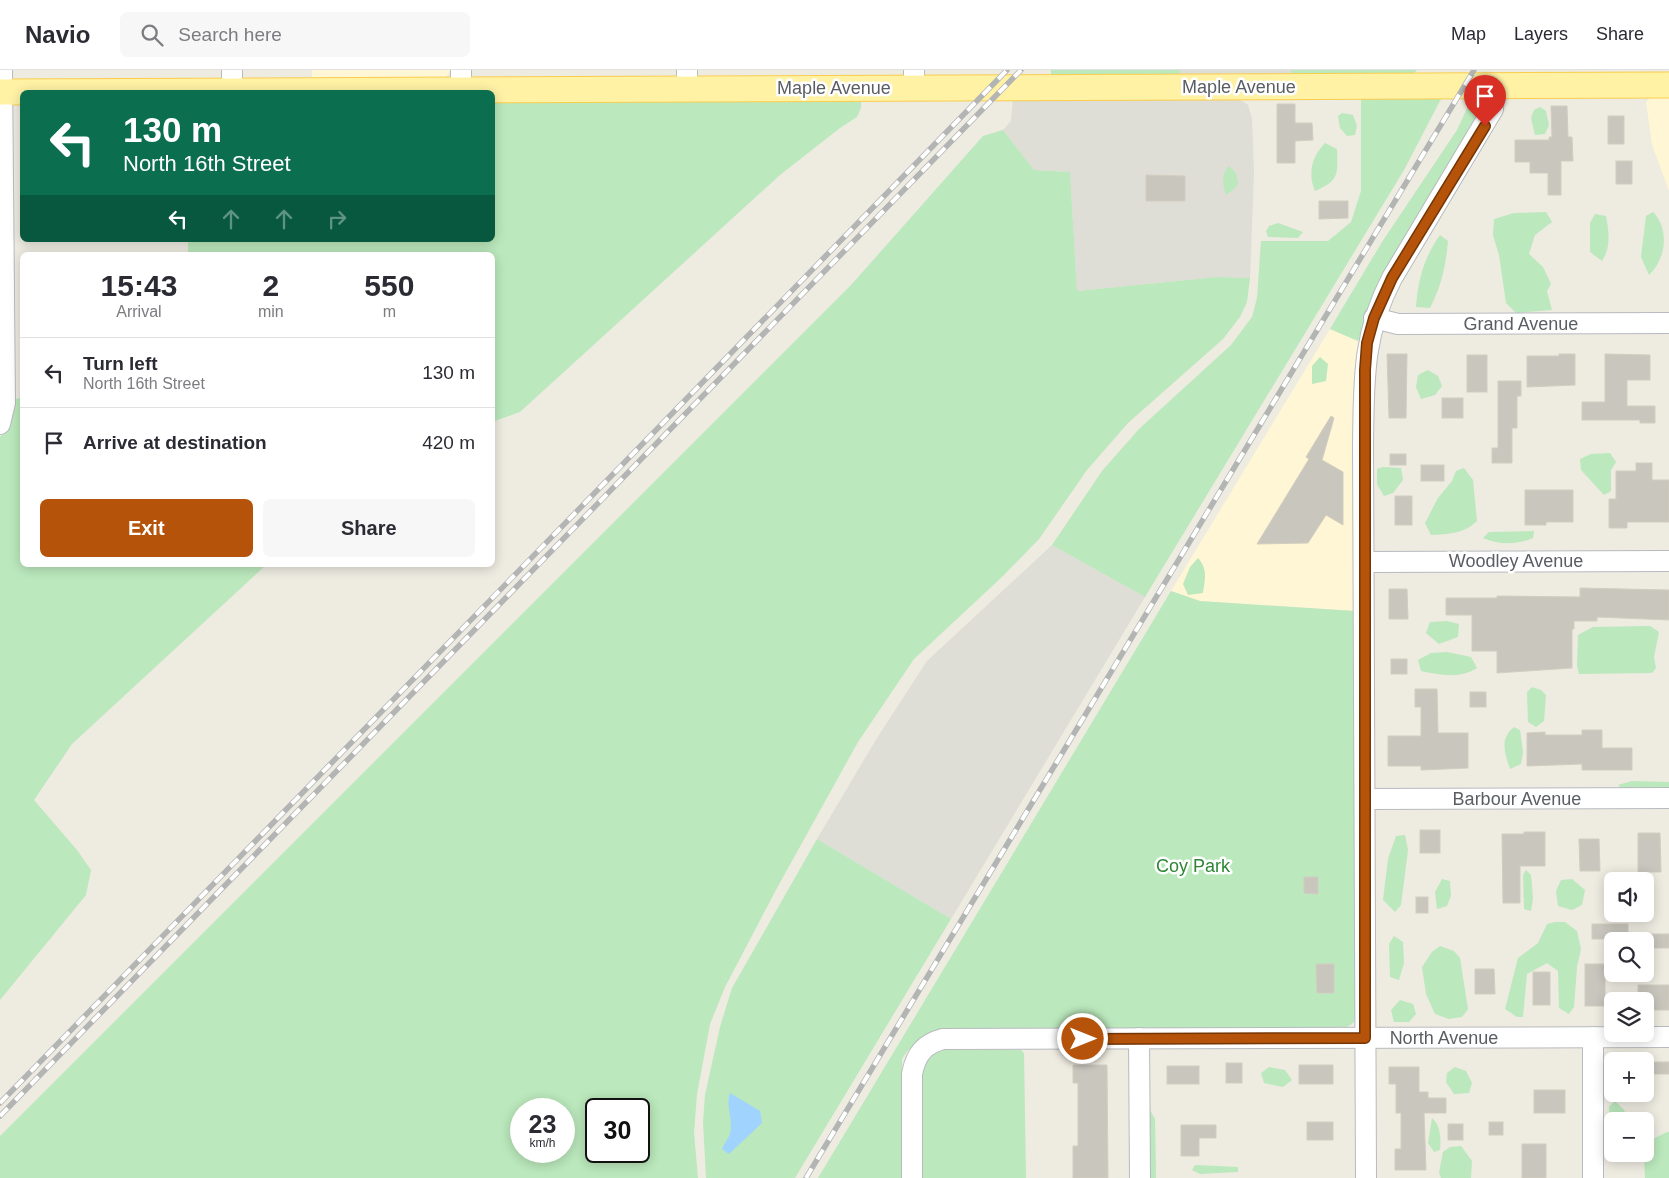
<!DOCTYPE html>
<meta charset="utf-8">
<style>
:root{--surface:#fff;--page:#f7f7f7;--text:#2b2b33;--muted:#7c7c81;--line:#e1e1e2;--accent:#b45309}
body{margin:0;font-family:Arial,sans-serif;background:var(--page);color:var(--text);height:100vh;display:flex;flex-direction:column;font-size:19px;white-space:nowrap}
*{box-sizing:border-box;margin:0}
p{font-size:16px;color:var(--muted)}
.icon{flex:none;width:28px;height:28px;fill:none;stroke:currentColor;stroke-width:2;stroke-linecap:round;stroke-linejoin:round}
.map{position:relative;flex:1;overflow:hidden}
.drawer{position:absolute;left:20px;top:182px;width:475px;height:315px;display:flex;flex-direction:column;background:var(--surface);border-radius:8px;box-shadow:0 2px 12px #0003}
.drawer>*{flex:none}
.top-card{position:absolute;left:20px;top:20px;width:475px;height:152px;border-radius:8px;box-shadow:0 2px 12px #0003;background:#0b6e4f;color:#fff;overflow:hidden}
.tools{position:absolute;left:1604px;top:802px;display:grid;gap:10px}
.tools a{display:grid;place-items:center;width:50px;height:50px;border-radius:8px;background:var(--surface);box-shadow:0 2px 12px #0003;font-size:25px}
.speed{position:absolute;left:510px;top:1028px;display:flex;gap:10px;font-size:25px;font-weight:700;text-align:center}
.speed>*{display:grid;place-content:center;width:65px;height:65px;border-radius:50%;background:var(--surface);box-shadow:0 2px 12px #0003;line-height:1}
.speed small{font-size:12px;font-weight:400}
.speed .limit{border:2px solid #111;border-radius:8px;background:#fff;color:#111}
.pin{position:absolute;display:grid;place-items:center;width:42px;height:42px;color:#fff;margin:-51px -21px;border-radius:50% 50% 50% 0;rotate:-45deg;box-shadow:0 0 5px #0007}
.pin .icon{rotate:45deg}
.me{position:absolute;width:55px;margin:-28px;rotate:90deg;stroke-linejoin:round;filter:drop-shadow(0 0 4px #0008)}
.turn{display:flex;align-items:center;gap:18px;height:105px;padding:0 20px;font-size:22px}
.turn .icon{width:65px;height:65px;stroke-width:2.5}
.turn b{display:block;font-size:35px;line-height:42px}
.lanes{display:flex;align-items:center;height:48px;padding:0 20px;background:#0003;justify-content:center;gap:25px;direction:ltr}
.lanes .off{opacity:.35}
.eta{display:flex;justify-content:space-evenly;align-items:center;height:85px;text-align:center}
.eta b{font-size:30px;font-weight:700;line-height:35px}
.cta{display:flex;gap:10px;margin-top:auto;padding:10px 20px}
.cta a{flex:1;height:58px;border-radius:8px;background:var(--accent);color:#fff;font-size:20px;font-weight:700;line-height:58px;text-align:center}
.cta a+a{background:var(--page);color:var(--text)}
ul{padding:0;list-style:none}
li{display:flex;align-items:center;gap:15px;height:70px;padding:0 20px;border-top:1px solid var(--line)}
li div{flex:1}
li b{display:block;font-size:19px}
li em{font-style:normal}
header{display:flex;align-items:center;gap:30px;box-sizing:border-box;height:70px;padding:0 25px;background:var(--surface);border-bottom:1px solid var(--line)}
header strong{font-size:24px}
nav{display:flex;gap:28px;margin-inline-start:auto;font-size:18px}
.search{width:350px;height:45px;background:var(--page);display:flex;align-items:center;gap:12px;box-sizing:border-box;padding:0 18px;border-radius:8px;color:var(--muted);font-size:19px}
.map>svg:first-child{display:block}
</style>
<header>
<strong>Navio</strong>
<div class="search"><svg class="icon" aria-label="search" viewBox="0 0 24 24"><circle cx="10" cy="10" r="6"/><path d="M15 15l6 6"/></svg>Search here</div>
<nav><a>Map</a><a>Layers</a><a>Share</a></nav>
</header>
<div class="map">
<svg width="1669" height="1108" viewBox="0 0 1669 1108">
<rect width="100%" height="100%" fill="#eeebe1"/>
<g fill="#fff6d5">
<polygon points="312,0 451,0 444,10 312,12"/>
<polygon points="1650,28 1669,28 1669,121 1652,75 1646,32"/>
<polygon points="1330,259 1358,271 1355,302 1355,541 1199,531 1171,521"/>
</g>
<g fill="#deddd6">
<polygon points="1180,0 1291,0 1291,4 1180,5"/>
<polygon points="1233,29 1242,31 1248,35 1252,49 1254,102 1250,208 1217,207 1077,221 1070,102 1034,100 1003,60 1011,51 1013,30"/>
<polygon points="1052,475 1145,527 951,849 817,769 877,668 927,591"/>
</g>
<g fill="#bbe8bc" fill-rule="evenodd">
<polygon points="1051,0 1180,0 1180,5 1051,6"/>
<polygon points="1291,0 1417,0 1413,4 1291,4"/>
<polygon points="861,28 861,38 857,47 840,58 780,105 520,342 495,351 492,351 492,185 188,185 188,170 492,170 493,30"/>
<polygon points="1361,28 1441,29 1404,100 1145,527 1052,475 1102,401 1139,359 1231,275 1252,247 1257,228 1261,171 1328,171 1351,152 1361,121"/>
<polygon points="1469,34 1477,39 1478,48 1377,215 1358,271 1330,259 1382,172 1457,60"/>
<polygon points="1540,37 1546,41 1549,55 1545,64 1535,65 1531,48 1534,40"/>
<polygon points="1342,43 1353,45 1357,56 1355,65 1347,66 1340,58 1338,46"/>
<path d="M1003,60l31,40 36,2 7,119 140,-14 33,1 -3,24 -7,15 -17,22 -95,84 -41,47 -48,69 -36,37 -89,83 -56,83 -81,146 -52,99 -15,37 -13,70 -3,39 4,45h-698v-42l852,-852 131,-148zM521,1039h43v42h-43zM596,1039h43v42h-43z"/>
<path d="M1325,73l12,6c1,25 2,32 -22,42 -7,-18 -4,-33 10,-48z"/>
<path d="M1229,96l7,7 2,11 -5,6 -7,5c-3,-11 -6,-20 3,-29z"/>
<polygon points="1546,142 1552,152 1535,165 1529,184 1543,197 1551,214 1547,221 1552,240 1516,243 1506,233 1499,185 1493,165 1494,149 1514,143"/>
<path d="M1653,142c16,16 14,46 -4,63l-8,-18 5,-41z"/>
<path d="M1595,144l11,2c3,16 5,31 -4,45l-12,-9v-29z"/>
<polygon points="1278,153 1303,162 1298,168 1268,167 1266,161 1269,156"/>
<path d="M1440,165l8,6c-2,24 -7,46 -18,67l-14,-1c2,-27 8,-50 24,-72z"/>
<polygon points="1320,287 1328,294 1326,311 1312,314 1312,296"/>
<polygon points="1428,300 1438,306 1442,316 1435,325 1421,329 1416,317 1418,305"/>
<path d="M22,328v167h244l-194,179 -38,56 43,50 14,20 -5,25 -86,105v-563c12,-12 14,-22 14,-38z"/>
<polygon points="1610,383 1616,392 1611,400 1611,421 1604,425 1581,400 1580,389 1591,384"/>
<polygon points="1383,397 1401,398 1403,410 1393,423 1384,426 1377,414 1377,399"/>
<path d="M1464,398l9,12 4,41c-13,13 -29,13 -46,14l-6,-12 13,-25 14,-17 4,-10z"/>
<path d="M1534,461l-1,7c-17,7 -34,7 -50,0l6,-6z"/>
<path d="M1198,488c10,11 7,22 5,35l-15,2 -5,-11 7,-17z"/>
<path d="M1171,521l29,10 155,10 1,403 -2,8c-10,10 -24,7 -36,6l-368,2c-21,6 -36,10 -48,29l2,119h-86z"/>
<polygon points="1447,551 1459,554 1458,567 1439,574 1426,563 1430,552"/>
<polygon points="1650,556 1659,562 1654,587 1656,598 1652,603 1579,604 1577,596 1578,565 1593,557"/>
<path d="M1447,582l24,5 6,11c-16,11 -38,7 -56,3l-3,-11 13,-7z"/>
<polygon points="1532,617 1541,620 1546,625 1544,651 1536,657 1528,652 1527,622"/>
<path d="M1514,657l6,3 3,22 -2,12 -11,5c-5,-16 -11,-30 4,-42z"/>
<polygon points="1632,711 1669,712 1669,717 1621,718 1618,715"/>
<polygon points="1405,765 1408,780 1401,835 1395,842 1383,830 1388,789 1396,766"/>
<polygon points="817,769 951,849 795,1108 706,1108 703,1052 705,1025 720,957 732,918"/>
<polygon points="1526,800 1531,805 1533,828 1531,841 1524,839 1523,805"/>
<polygon points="1442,809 1450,811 1451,826 1447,836 1437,839 1435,822"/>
<polygon points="1572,809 1585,820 1582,835 1572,840 1558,836 1556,821 1561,810"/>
<polygon points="1555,852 1565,852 1577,861 1581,879 1577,897 1574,937 1569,944 1559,938 1558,901 1547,893 1527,904 1523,947 1517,947 1505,939 1518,888 1538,873 1547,854"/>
<polygon points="1394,866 1403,872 1404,893 1399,910 1390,907 1389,874"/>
<polygon points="1440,876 1454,881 1460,888 1468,939 1462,947 1449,949 1435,944 1426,924 1422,897 1432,882"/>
<polygon points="1400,930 1413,934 1416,944 1409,952 1394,952 1391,940"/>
<path d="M944,980h77l3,3 2,125h-105v-105c5,-12 10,-19 23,-23z"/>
<polygon points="1269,997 1285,1000 1292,1010 1283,1017 1264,1013 1261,1003"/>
<polygon points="1455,997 1466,1001 1472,1013 1469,1023 1454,1024 1446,1012 1447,1003"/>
<polygon points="1615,1031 1624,1040 1628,1050 1616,1051 1609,1047 1609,1037"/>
<polygon points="1150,1040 1155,1049 1156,1108 1150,1108"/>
<path d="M1432,1048c9,8 9,21 8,32l-6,2 -6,-9z"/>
<polygon points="1667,1062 1669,1062 1669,1108 1645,1108 1644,1085 1649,1071"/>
<polygon points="1461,1076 1472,1091 1471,1108 1441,1108 1439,1103 1443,1082 1450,1077"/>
<polygon points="1195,1095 1238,1097 1238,1102 1200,1104 1192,1100"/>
</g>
<path fill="#a0d4ff" d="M730,1023l30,18 2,12 -33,31 -7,-5c2,-5 6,-10 8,-15 4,-14 -5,-27 0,-41z"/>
<g fill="#c9c6be" stroke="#d3cdbf">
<polygon points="1277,34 1295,34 1295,53 1312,53 1313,70 1295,71 1295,93 1277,93"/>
<polygon points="1551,36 1567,36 1568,67 1572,67 1573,91 1561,91 1561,125 1548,125 1548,103 1530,103 1530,92 1515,92 1515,70 1549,70 1549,67 1552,67"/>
<rect x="1608" y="46" width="16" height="28"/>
<rect x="1616" y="91" width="16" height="23"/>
<polygon points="1146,105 1185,106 1185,131 1146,131"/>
<polygon points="1319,131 1348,131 1348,148 1319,149"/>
<polygon points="1387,284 1407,284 1406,348 1389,348"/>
<polygon points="1559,284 1575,284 1575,315 1527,317 1527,286 1559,286"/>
<polygon points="1605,284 1650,285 1650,310 1627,310 1627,336 1655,336 1655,353 1640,353 1640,350 1582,350 1582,332 1605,332"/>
<rect x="1467" y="285" width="20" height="37"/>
<polygon points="1498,311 1521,311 1521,326 1517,326 1517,358 1512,358 1512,393 1492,393 1492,378 1498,378"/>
<rect x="1442" y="328" width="21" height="20"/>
<polygon points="1331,346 1334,348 1322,390 1343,402 1343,455 1326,445 1308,473 1257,474 1309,389 1306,387"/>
<rect x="1390" y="384" width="16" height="11"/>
<polygon points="1636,393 1652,393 1652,410 1669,410 1669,452 1627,452 1627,458 1609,458 1609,429 1616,429 1616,401 1636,401"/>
<rect x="1421" y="395" width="23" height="16"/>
<polygon points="1525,420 1573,420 1573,452 1546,452 1546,455 1525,455"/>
<rect x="1395" y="426" width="17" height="29"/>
<polygon points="1580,518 1669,520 1669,550 1597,547 1597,551 1574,551 1574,559 1572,559 1572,598 1497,603 1497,581 1472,581 1472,545 1446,545 1446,528 1497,528 1497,526 1580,527"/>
<polygon points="1389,519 1407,519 1408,549 1389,549"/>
<rect x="1391" y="589" width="16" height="15"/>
<polygon points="1415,619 1437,619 1438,663 1468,663 1468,698 1421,700 1421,696 1388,696 1388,666 1421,666 1421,637 1415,637"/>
<rect x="1470" y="622" width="16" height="15"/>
<polygon points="1582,660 1602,660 1602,678 1632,678 1632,700 1582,700 1582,694 1527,696 1527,663 1545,662 1545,665 1582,665"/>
<rect x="1420" y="760" width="20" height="23"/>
<polygon points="1524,762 1545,762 1545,796 1520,796 1520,833 1503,833 1502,764 1524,764"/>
<polygon points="1638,763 1660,763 1661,802 1638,802"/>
<polygon points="1579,769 1599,769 1600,801 1580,801"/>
<polygon points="1304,807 1318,807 1318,824 1304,823"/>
<rect x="1416" y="827" width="12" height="16"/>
<rect x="1592" y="854" width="36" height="15"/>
<rect x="1650" y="864" width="19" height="14"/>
<polygon points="1316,894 1334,894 1334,923 1317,923"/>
<rect x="1585" y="894" width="20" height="42"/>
<polygon points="1475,899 1494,899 1495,924 1475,924"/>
<rect x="1533" y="902" width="17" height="33"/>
<polygon points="1638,915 1669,915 1669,940 1645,940 1645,931 1638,931"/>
<rect x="1645" y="992" width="24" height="12"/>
<rect x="1226" y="993" width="16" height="20"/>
<polygon points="1073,995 1107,995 1108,1108 1073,1108 1073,1076 1078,1076 1078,1013 1073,1013"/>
<rect x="1299" y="995" width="34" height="19"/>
<rect x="1167" y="996" width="32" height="18"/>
<polygon points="1389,997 1419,997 1419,1022 1428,1022 1428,1028 1446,1028 1446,1043 1424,1043 1426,1100 1395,1100 1395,1079 1401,1079 1401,1043 1396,1043 1396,1014 1389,1014"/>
<rect x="1534" y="1020" width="31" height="23"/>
<rect x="1307" y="1052" width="26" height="18"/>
<rect x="1489" y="1052" width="14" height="13"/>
<rect x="1448" y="1054" width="15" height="16"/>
<polygon points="1181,1055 1216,1055 1216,1068 1199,1068 1199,1086 1181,1086"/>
<rect x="1522" y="1074" width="24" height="34"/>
</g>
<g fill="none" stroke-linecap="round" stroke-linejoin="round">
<g stroke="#b7babf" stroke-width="22">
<g id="minor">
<polyline points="232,0 232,21"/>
<polyline points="461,0 461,20"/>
<polyline points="687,0 687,19"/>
<polyline points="914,0 914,18"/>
<polyline points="1374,248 1398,254 1669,253"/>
<polyline points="0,354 5,333 2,0"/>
<polyline points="1364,492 1669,491"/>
<polyline points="1365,729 1669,728"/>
<polyline points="1593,967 1593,1108"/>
<polyline points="1139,968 1140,1108"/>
<path d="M912,1108v-104c4,-20 12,-30 31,-35l726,-2"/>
<path d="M1366,1108l-3,-733c1,-62 -1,-110 29,-167l101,-169 1,-23"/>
</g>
</g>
<g stroke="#fbcd4d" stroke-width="27">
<polyline id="major" points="0,22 1669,15"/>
</g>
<use href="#minor" stroke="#fff" stroke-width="20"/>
<use href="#major" stroke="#fff2a5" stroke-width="25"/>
<g stroke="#b3b4b4" stroke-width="5.5">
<g id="rail">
<polyline points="0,1033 1007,0"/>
<polyline points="0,1046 1021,0"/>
<polyline points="806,1108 1474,0"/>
</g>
</g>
<use href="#rail" stroke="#fff" stroke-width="4" stroke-dasharray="11" stroke-linecap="butt"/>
</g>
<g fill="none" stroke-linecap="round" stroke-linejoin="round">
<g stroke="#753606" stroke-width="12">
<polyline id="route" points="1083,969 1365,968 1365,300 1367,273 1374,248 1392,208 1485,56"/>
</g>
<use href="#route" stroke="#b45309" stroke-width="9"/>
</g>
<g text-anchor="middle" stroke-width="5" stroke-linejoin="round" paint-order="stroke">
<g font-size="18" fill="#5a5e63" stroke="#fff">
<text x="1239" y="23">Maple Avenue</text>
<text x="834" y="24">Maple Avenue</text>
<text x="1521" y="260">Grand Avenue</text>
<text x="1516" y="497">Woodley Avenue</text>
<text x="1517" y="735">Barbour Avenue</text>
<text x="1444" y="974">North Avenue</text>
</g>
<g font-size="18" fill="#2e8634" stroke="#fff">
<text x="1193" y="802">Coy Park</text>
</g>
</g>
</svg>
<div class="tools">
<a><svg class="icon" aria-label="sound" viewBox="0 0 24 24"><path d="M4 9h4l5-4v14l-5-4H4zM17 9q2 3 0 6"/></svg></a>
<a><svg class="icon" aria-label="search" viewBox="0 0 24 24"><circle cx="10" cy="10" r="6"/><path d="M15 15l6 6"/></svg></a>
<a><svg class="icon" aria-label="layers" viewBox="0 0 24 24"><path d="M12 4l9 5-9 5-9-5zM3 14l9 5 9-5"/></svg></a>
<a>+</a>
<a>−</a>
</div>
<div class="speed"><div>23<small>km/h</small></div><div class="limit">30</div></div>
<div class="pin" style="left:1485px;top:56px;background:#d93025"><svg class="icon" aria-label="arrive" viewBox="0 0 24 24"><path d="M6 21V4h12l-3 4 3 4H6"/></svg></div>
<svg class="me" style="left:1083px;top:969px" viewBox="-20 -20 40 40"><circle r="17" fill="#b45309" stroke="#fff" stroke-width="3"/><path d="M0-11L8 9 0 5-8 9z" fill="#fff"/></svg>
<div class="top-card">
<div class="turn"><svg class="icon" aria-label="left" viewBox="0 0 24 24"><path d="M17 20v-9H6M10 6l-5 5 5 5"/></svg><div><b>130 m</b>North 16th Street</div></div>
<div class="lanes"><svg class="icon" aria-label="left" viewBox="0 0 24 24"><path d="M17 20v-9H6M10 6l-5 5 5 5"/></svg><svg class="icon off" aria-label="ahead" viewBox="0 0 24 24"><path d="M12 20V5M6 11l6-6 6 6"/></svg><svg class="icon off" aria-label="ahead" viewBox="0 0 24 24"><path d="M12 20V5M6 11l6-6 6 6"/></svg><svg class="icon off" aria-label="right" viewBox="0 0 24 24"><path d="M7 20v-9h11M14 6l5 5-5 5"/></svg></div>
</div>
<section class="drawer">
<div class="eta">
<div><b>15:43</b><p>Arrival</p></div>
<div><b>2</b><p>min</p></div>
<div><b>550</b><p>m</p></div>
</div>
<ul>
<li><svg class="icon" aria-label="left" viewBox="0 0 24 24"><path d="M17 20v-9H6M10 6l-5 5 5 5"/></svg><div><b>Turn left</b><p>North 16th Street</p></div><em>130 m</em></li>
<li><svg class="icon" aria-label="arrive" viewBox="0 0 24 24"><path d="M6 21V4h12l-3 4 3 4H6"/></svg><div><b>Arrive at destination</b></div><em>420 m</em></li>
</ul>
<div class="cta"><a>Exit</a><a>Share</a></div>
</section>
</div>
